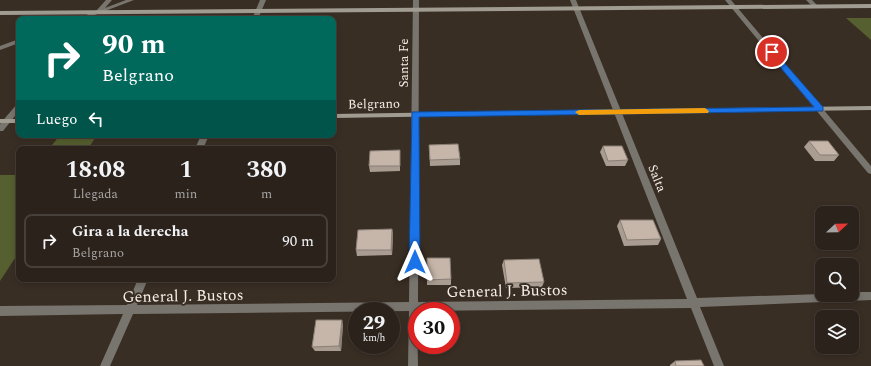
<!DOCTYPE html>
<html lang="es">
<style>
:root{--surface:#2b221b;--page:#372f28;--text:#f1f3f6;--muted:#a6a4a3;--line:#473f3a}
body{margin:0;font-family:Spectral,serif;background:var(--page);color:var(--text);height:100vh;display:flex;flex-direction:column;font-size:15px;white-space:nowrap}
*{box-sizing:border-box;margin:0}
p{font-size:13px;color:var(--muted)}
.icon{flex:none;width:22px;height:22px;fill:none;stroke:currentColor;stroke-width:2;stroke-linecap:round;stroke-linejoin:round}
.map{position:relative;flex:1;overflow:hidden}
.sheet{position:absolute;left:16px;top:146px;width:320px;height:136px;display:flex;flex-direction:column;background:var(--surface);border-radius:8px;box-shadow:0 2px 6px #0003,0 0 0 1px var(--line)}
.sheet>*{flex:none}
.top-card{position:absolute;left:16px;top:16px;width:320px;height:122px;border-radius:8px;box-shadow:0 2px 6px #0003,0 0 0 1px var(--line);background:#00695c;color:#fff;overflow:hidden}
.needle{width:26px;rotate:68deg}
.tools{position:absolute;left:815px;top:206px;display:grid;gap:8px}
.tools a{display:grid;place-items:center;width:44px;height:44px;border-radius:8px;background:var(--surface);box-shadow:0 2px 6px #0003,0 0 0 1px var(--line);font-size:20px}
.speed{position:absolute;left:348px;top:302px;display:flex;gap:8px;font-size:20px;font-weight:700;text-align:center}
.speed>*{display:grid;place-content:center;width:52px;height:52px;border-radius:50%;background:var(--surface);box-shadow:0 2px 6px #0003,0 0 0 1px var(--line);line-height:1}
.speed small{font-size:10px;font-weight:400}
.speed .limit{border:6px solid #d22;background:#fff;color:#111}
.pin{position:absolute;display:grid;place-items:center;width:34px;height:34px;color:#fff;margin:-17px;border:2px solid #fff;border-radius:50%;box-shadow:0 1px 4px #0007}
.me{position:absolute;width:44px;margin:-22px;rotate:0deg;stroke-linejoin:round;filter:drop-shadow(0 0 3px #0008)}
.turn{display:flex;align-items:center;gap:14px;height:84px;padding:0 20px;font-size:18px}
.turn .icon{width:52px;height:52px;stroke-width:2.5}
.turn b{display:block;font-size:28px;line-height:34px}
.then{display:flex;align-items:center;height:38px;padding:0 20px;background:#0003;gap:8px;font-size:15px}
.eta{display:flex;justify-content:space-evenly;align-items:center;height:68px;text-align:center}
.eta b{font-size:24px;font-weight:700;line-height:28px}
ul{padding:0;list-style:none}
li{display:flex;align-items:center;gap:12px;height:54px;margin:0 8px 6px;padding:0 12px;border:2px solid var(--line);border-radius:8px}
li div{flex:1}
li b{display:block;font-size:15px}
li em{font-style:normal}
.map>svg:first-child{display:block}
</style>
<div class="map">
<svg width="871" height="366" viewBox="0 0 871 366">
<rect width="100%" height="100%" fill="#392e24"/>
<g fill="#555f2f">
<polygon points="846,18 871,18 871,41 871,40"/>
<polygon points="60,135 97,135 88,149 49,149"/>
<polygon points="0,175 19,175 19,252 0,281"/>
</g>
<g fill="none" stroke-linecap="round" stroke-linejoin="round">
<g fill="#78756e" fill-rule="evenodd">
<polygon points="106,0 112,0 105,8 126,0 134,0 84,19 76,19 96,11"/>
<polygon points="260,0 266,0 258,19 252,19"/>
<polygon points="413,0 419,0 418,302 687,299 570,0 576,0 697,298 822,294 822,295 852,295 852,292 871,292 871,300 700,307 724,366 714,366 691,308 417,311 418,366 408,366 409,311 133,314 110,366 100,366 123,314 0,316 0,306 127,305 138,279 148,279 137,305 409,302"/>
<polygon points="725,0 731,0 871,166 871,174 868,173"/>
<polygon points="806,0 812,0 818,6 813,7"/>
<polygon points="19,39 19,43 0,50 0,46"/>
<polygon points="17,104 19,104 19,111 3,131 0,131 0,124"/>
<polygon points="201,135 209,135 203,149 195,149"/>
</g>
<g fill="#a09c91" fill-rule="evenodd">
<polygon points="871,4 871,8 0,15 0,11"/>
<polygon points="871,106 871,110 333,118 333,114"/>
<rect x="0" y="119" width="19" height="4"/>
</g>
</g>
<g fill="#a99d91">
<polygon points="809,141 839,155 834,161 815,161 804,147"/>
<polygon points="429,145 460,159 460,165 430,166"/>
<polygon points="603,146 628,160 625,166 606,166 600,152"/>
<polygon points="400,156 400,171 370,172 369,166"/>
<polygon points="620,220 661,239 658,245 624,246 617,226"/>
<polygon points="392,229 393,235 392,255 357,256 356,250"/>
<polygon points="427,258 451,279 451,285 427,285"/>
<polygon points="504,260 544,282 542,287 506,288 502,265"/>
<polygon points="343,324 341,351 315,351 312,347"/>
<polygon points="675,361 704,366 670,366 670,365"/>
</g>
<g fill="#8a7f76">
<polygon points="392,229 393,235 392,255 391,250"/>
<polygon points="342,320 343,324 341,351 339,346"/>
</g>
<g fill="#c5b6a9" stroke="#8a7f76">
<polygon points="809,141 828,141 839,155 820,155"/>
<polygon points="458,144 460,159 430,160 429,145"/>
<polygon points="603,146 622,146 628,160 608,161"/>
<polygon points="400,150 400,166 369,166 370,151"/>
<polygon points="620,220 653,220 661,239 627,240"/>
<polygon points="392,229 391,250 356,250 358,230"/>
<polygon points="427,258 450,258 451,279 427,280"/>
<polygon points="539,259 544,282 507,283 504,260"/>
<polygon points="316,320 342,320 339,346 312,347"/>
<polygon points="701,360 704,366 676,366 675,361"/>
</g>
<polygon fill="#1a73e8" stroke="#114b97" points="769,51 774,51 823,107 823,111 419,117 420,262 418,265 411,265 409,262 412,112 814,107 769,54"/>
<polygon fill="#f59e0b" points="705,108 709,111 708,113 579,115 575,112 579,110"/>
<g text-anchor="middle" stroke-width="4" stroke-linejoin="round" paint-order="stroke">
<g font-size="13" fill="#f6eee7" stroke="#392e24">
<text transform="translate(403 63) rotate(-90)" y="5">Santa Fe</text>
<text transform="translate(374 103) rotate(-1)" y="5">Belgrano</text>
<text transform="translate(658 178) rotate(68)" y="5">Salta</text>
</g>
<g font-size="16" fill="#f6eee7" stroke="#392e24">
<text transform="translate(507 290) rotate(-1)" y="6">General J. Bustos</text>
<text transform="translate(183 295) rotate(-1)" y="6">General J. Bustos</text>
</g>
</g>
</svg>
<div class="tools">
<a><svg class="needle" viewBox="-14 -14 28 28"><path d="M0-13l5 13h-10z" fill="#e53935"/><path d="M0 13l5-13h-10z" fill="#a6a4a3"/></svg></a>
<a><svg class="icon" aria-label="search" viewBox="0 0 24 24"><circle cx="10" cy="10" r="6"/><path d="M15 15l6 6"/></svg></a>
<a><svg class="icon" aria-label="layers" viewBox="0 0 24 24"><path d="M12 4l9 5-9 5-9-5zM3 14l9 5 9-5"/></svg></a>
</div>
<div class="speed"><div>29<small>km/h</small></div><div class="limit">30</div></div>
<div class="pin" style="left:772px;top:52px;background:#d93025"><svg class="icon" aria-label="arrive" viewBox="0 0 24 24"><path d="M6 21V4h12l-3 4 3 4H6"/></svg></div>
<svg class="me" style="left:415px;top:262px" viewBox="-20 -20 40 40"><path d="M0-17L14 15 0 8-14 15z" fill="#1a73e8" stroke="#fff" stroke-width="4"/></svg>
<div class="top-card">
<div class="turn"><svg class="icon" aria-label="right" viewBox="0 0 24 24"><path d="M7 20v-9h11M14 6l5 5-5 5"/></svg><div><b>90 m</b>Belgrano</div></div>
<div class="then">Luego<svg class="icon" aria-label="left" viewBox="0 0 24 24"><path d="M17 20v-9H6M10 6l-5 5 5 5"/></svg></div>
</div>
<section class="sheet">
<div class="eta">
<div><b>18:08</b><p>Llegada</p></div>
<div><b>1</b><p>min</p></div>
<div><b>380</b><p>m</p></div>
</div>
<ul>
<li><svg class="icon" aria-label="right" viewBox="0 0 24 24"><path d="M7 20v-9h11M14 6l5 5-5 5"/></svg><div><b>Gira a la derecha</b><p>Belgrano</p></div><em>90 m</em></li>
</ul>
</section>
</div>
